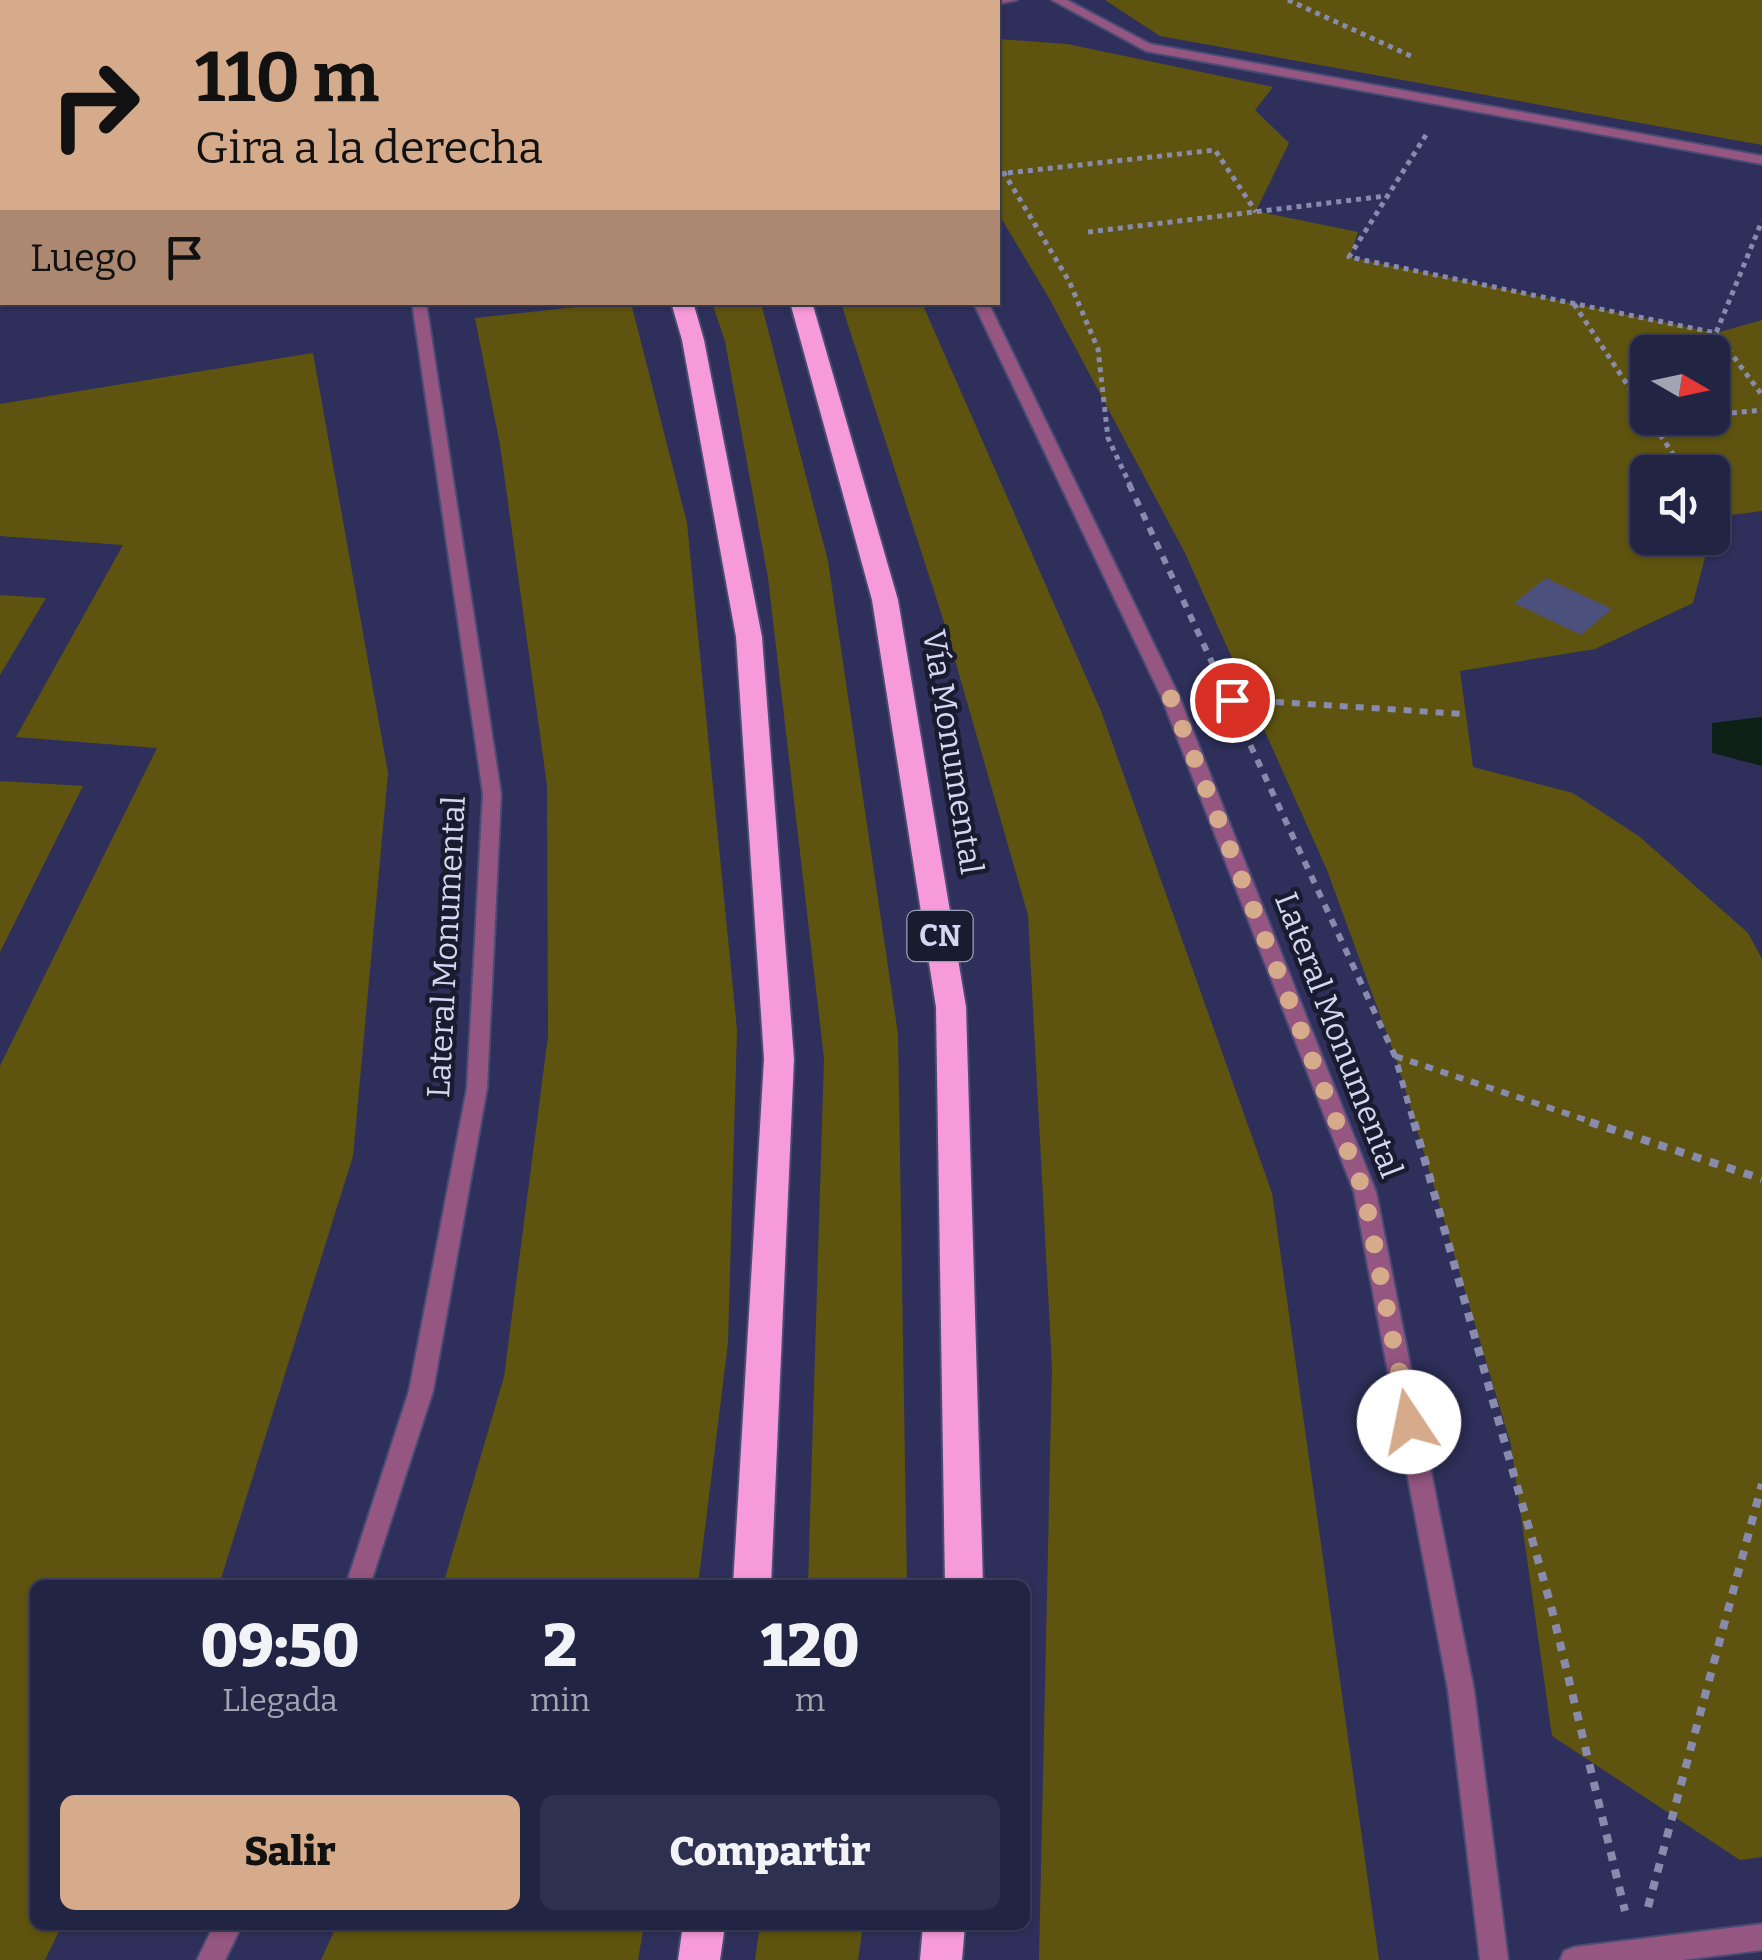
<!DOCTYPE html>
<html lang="es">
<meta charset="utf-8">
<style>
:root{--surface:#222444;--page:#2e304f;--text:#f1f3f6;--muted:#a2a4b2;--line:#3f415d;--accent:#d6ab8b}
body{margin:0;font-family:Bitter,serif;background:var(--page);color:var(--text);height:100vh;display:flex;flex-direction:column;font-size:38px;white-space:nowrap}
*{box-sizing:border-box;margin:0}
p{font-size:32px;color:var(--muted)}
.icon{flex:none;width:55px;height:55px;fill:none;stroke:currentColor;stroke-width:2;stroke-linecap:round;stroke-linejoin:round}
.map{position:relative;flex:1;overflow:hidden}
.drawer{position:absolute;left:30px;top:1580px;width:1000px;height:350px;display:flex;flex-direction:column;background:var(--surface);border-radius:15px;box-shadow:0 2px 8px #0004,0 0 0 2px var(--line)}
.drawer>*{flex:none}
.hud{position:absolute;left:0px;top:0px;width:1000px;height:305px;box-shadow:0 2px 8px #0004,0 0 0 2px var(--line);background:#d6ab8b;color:#111;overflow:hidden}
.needle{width:65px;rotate:99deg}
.buttons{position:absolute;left:1630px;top:335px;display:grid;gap:20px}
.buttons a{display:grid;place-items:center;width:100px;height:100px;border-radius:15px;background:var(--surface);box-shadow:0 2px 8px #0004,0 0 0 2px var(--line);font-size:50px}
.pin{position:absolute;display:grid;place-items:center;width:85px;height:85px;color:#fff;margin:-42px;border:5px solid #fff;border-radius:50%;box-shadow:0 2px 10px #0007}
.me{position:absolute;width:110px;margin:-55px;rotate:349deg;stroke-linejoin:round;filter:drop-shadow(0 0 8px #0008)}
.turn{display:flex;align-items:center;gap:35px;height:210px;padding:0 30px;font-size:45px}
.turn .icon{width:130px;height:130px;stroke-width:2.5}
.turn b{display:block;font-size:70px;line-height:85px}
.then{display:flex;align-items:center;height:95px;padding:0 30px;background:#0003;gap:20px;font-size:38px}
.eta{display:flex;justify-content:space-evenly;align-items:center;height:170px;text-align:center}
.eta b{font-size:60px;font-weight:800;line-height:70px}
.primary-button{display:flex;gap:20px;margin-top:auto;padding:20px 30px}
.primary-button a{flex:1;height:115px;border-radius:15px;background:var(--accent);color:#111;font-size:40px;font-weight:800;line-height:115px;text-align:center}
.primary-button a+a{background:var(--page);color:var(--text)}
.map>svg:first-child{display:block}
</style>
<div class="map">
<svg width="1762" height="1960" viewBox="0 0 1762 1960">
<rect width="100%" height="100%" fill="#2e305b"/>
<g fill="#5f540f" fill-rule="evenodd">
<polygon points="0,0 296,0 296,2 2,2 0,290"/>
<polygon points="1105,0 1762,0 1762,145 1160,36"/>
<path d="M998,39l69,5 206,43 -18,23 34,33 -33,68 102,21 -8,25 366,76 46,-13v191l-47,6 -2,10 -1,-55h-64v66h62l-17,65 -98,46 -135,22 13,96 100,26 67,44 108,96 14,26v898l-22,3 -188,-124 -41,-291 -116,-389 -68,-186 -142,-317 -136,-255 -51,-85zM1648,352h64v66h-64z"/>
<polygon points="612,303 631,303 687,523 737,1030 728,1343 698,1585 443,1585 504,1377 548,1036 547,785 500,445 475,318"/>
<polygon points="712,303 761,303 828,561 898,1034 907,1585 808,1585 824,1058 768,578 725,341"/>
<polygon points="841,303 922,303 1101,711 1272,1193 1379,1960 1039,1960 1052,1367 1028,915 945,625"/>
<polygon points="313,353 388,773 353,1156 219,1585 35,1585 35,1925 62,1925 45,1960 0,1960 0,1066 157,748 16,737 123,545 0,536 0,404"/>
<polygon points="0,595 46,598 0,675"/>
<polygon points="0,781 83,786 0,952"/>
<polygon points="337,1925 644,1925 638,1960 321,1960"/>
<polygon points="760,1925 863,1925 858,1960 755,1960"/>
</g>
<polygon fill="#0d2117" points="1762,717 1762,766 1712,753 1712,723"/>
<polygon fill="#4c507d" points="1546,578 1612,609 1581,635 1514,603"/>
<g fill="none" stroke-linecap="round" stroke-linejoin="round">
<g stroke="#484b73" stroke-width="4">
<g id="minor">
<polygon points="973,0 1017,0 998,4 972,2"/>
<polygon points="1052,0 1067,0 1150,44 1762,156 1762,164 1146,51"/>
<polygon points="1762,1924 1762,1950 1683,1960 1560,1960 1564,1951 1574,1947"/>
</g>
</g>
<g stroke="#484b73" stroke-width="4">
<g id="tertiary">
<rect x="348" y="0" width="12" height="2"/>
<rect x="830" y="0" width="12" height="2"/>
<polygon points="412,302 426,302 501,794 487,1088 433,1391 370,1585 346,1585 409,1391 467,1088 483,794"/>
<polygon points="973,302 988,302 1179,696 1376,1192 1474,1690 1508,1960 1480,1960 1448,1690 1354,1192 1161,696"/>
<polygon points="214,1925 242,1925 225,1960 197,1960"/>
</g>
</g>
<g stroke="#484b73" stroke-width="4">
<g id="motorway">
<polygon points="577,0 595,0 596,2 578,2"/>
<polygon points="687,0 705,0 706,2 688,2"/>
<polygon points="671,302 693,302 704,340 762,637 794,1059 771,1585 733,1585 764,1059 736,637 682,340"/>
<polygon points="790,302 812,302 898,600 966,1007 983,1585 945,1585 936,1007 872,600"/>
<polygon points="683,1925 725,1925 720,1960 678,1960"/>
<polygon points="923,1925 965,1925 962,1960 920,1960"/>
</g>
</g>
<g stroke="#888bad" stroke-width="5" stroke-dasharray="5 5" stroke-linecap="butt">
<polyline points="1288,0 1411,56"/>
<polyline points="140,2 155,0"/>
<polyline points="1426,135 1349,257 1716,333 1762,221"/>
<polyline points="998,163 1069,281 1098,349 1108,438 1131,487"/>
<polyline points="998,174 1215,150 1256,212"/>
<polyline points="1088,232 1386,196"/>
<polyline points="1574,304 1648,416"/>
<polyline points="1716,333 1762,395"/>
<polyline points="1712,415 1762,410"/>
<polyline points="1649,418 1685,472"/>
<polyline points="1652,422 1693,418"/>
</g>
<g stroke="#888bad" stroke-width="6" stroke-dasharray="8 8" stroke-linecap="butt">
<polyline points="1129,484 1395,1056 1414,1124"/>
<polyline points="1712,514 1715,517"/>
<polyline points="1212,698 1465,714"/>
<polyline points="1395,1056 1598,1124"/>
</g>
<g stroke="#888bad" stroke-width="8" stroke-dasharray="9 9" stroke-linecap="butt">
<polyline points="1414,1122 1551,1606 1625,1911"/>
<polyline points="1590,1122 1762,1179"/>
<polyline points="1648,1907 1762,1484"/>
</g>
<use href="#minor" fill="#955682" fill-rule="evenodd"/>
<use href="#tertiary" fill="#955682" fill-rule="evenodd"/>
<use href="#motorway" fill="#f69ad9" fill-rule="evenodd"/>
</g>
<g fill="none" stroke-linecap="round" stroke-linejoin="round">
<polyline stroke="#d6ab8b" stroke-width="18" stroke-dasharray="0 32.4" points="1232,700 1170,696 1364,1192 1409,1422"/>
</g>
<g text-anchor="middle" stroke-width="9" stroke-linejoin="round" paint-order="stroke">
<rect fill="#191b2e" stroke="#9b9fb7" stroke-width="2.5" x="907.5" y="911" width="65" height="50" rx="8"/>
<g font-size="30" font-weight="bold" fill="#d3d7f2">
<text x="940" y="946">CN</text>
</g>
<g font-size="32" fill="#d3d7f2" stroke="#191b2e">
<text transform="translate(953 752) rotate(81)" y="11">Vía Monumental</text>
<text transform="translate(446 947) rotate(-87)" y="11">Lateral Monumental</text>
<text transform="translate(1339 1035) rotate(69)" y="11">Lateral Monumental</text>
</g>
</g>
</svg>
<div class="buttons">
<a><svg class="needle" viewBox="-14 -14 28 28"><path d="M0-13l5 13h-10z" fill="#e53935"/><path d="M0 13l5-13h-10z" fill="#a2a4b2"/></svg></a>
<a><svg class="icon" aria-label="sound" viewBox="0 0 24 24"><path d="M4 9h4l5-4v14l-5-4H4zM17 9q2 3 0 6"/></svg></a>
</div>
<div class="pin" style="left:1232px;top:700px;background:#d93025"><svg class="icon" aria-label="arrive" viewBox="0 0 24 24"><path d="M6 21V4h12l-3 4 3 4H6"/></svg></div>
<svg class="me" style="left:1409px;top:1422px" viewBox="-20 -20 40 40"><circle r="19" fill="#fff"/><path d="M0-13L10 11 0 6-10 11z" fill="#d6ab8b"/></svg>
<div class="hud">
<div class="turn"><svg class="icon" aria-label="right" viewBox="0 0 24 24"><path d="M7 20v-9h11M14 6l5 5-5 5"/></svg><div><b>110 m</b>Gira a la derecha</div></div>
<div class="then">Luego<svg class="icon" aria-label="arrive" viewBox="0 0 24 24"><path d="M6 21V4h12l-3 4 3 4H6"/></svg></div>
</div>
<section class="drawer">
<div class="eta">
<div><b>09:50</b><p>Llegada</p></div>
<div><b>2</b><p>min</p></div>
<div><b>120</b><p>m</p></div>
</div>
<div class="primary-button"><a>Salir</a><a>Compartir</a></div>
</section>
</div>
